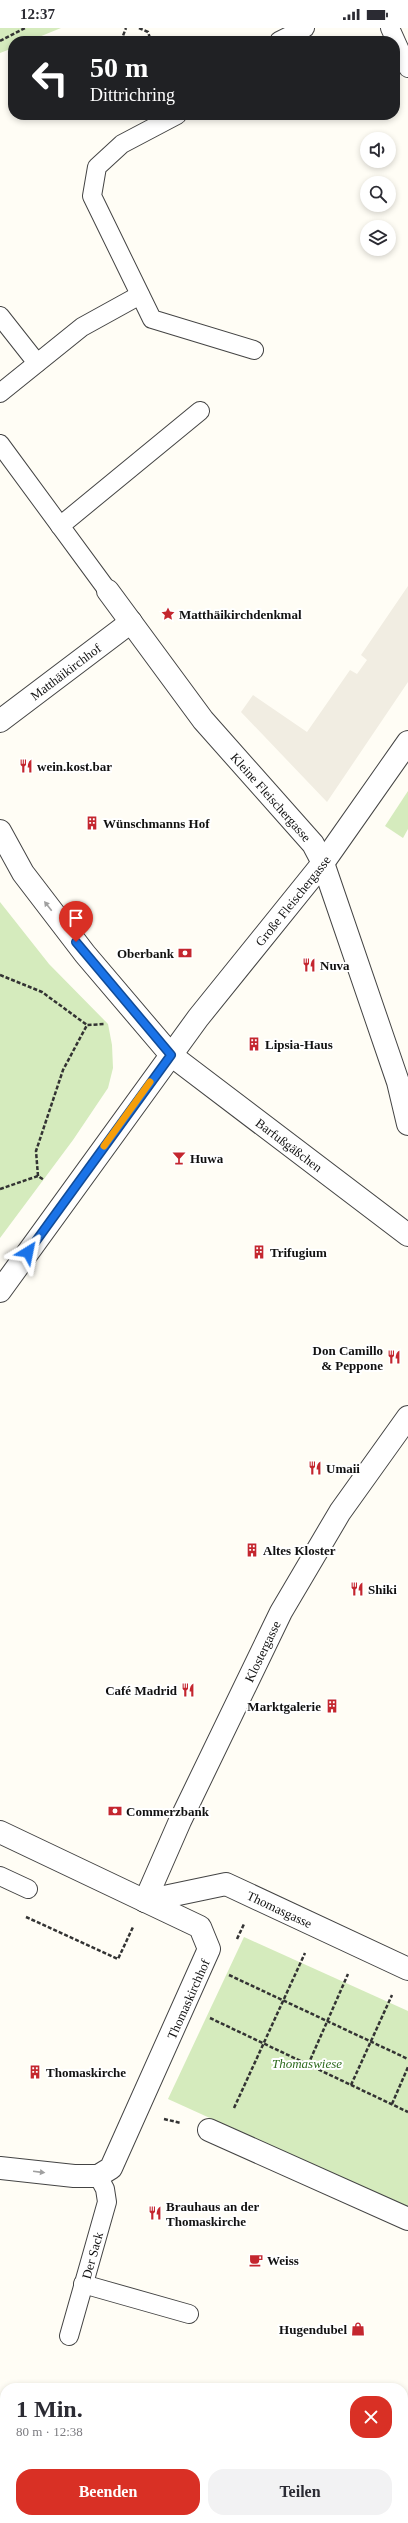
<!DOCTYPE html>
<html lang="de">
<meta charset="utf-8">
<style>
:root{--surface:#fff;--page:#f2f2f3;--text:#2b2b33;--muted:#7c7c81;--accent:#d93025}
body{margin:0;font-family:Georgia,serif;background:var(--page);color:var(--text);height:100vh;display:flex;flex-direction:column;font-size:15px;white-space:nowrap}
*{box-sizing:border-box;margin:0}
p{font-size:13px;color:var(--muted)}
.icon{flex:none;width:22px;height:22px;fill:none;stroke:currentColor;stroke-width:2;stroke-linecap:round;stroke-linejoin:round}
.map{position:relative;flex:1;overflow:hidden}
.sheet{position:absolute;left:0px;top:2355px;width:408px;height:140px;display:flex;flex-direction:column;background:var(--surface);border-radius:16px 16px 0 0;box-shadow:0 2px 6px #0003}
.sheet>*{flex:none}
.top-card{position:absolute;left:8px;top:8px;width:392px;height:84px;border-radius:16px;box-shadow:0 2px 6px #0003;background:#202124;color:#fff;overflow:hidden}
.controls{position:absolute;left:360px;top:104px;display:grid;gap:8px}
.controls a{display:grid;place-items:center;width:36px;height:36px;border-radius:50%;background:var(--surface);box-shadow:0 2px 6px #0003;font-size:20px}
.pin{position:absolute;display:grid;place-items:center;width:34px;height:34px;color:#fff;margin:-41px -17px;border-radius:50% 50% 50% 0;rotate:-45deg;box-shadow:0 0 4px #0007}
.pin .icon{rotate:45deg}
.me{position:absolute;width:44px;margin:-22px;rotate:35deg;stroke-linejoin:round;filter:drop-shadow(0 0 3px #0008)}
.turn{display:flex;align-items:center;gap:14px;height:84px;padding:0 16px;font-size:18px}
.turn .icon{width:52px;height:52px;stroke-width:2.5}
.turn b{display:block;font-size:28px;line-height:34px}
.round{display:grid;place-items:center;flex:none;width:42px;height:42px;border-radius:16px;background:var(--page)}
.headline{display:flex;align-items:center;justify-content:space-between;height:68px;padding:0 16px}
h1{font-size:24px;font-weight:800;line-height:30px}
.button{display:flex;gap:8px;margin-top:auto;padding:8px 16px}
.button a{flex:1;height:46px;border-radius:16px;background:var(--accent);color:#fff;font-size:16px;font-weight:800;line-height:46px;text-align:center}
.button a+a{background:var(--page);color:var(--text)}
.status{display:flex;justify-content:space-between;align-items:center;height:28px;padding:0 20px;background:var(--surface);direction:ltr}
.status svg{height:11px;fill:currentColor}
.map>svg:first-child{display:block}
</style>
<div class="status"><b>12:37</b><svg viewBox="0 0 49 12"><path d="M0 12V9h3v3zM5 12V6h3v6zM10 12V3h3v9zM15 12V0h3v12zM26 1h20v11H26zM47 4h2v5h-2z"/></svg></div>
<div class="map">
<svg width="408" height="2495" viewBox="0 0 408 2495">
<rect width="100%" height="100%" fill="#fffdf5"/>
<g fill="#d5ebbd">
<polygon points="0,0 61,0 29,13 13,13 13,20 0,25"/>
<polygon points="408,763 408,801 403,810 385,798"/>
<polygon points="0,874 49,936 108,996 112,1017 113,1040 108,1060 73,1112 0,1210"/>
<polygon points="244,1909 408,1983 408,2180 168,2071"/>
</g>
<polygon fill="#f1ede2" points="408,558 408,654 327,774 241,684 253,667 307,704 350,642 357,646 367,632 361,627"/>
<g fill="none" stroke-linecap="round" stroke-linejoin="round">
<g stroke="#444" stroke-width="20">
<g id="lane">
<polyline points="390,0 408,40"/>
<polyline points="279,13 305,0"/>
<polyline points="177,87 122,116 97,139 92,168 152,291 254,322"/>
<polyline points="0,288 37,335"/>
<polyline points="0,365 82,299 140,267"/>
<polyline points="0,416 108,563"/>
<polyline points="60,498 200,383"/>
<polyline points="0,1848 28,1861"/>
<polyline points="83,2256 189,2286"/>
<path id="s1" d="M69,2308l38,-134 -2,-13 -7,-13"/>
</g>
</g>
<g stroke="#444" stroke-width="24">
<g id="street">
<path id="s2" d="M108,563l95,129 110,124 10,19 75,219 10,42"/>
<path id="s3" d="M0,693l131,-99"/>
<path id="s4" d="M0,803l23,42 62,81 86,101 237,180"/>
<path id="s5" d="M0,1263l198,-273 125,-155 85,-121"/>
<polyline points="0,1804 200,1899 209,1921 111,2140 98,2148 74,2148 0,2140"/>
<path id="s6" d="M145,1873l35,-80 101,-209 59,-100 68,-95"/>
<path id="s7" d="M145,1873l81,-17 182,85"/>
<polyline points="209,2102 408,2191"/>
<polyline points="403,2467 408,2457"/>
<polyline points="389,2495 391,2490"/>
</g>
</g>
<g stroke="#333" stroke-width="2.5" stroke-dasharray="4 2" stroke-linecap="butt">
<polyline points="139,0 148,4 151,13"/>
<polyline points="0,13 25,0"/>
<polyline points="121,13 126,0"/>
<polyline points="0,947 42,964 87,997"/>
<polyline points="38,1148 36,1123 63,1042 87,997 105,996"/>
<polyline points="0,1161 38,1148 44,1152"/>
<polyline points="26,1889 118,1931 133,1899"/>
<polyline points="237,1911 244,1896"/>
<polyline points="229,1947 408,2031"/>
<polyline points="210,1990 408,2084"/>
<polyline points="308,2037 348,1946"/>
<polyline points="351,2057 392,1967"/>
<polyline points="392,2076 408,2039"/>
<polyline points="234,2080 305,1925"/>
<polyline points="164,2091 181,2095"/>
</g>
<use href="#lane" stroke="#fff" stroke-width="18"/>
<use href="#street" stroke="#fff" stroke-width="22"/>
</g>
<defs><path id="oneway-solid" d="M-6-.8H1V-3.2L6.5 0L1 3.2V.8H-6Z"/></defs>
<g fill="#a0a0a0">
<use href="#oneway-solid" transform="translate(48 878) rotate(-128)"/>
<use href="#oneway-solid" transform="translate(39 2144) rotate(7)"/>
</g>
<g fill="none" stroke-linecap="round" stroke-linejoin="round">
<g stroke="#114b97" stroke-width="10">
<polyline id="route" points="28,1224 171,1027 76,914"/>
</g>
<use href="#route" stroke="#1a73e8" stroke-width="7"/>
<polyline stroke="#f59e0b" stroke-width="7" points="104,1118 150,1054"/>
</g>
<defs>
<g id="sight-bare" transform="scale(1.08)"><path d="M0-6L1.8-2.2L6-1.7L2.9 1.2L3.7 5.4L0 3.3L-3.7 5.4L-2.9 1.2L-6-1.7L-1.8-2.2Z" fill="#c4262e" stroke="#fff" stroke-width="2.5" paint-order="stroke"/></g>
<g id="restaurant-bare" transform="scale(1.08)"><path d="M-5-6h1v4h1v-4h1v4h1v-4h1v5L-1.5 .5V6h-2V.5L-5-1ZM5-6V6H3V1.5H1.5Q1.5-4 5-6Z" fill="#c4262e" stroke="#fff" stroke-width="2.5" paint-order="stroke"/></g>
<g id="building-bare" transform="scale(1.08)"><path d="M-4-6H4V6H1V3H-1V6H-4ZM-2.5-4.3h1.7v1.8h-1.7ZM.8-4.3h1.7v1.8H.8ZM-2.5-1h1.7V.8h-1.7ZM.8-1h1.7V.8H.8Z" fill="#c4262e" stroke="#fff" stroke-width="2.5" paint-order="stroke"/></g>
<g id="bank-bare" transform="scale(1.08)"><path d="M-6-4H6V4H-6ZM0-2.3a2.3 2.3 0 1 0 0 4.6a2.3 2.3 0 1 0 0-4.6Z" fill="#c4262e" stroke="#fff" stroke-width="2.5" paint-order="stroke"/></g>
<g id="bar-bare" transform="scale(1.08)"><path d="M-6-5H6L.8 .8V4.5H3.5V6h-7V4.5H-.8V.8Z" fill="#c4262e" stroke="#fff" stroke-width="2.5" paint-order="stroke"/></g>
<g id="cafe-bare" transform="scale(1.08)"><path d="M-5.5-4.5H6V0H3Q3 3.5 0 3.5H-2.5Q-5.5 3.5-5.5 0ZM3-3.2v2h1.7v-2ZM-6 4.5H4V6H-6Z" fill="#c4262e" stroke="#fff" stroke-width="2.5" paint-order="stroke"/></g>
<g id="shop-bare" transform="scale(1.08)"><path d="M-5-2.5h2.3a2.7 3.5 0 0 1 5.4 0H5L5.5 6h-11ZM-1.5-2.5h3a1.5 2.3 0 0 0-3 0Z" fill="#c4262e" stroke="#fff" stroke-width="2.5" paint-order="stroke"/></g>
</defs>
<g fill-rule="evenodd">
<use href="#sight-bare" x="168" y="586"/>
<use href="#restaurant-bare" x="26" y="738"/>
<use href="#building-bare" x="92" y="795"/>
<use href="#bank-bare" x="185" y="925"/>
<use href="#restaurant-bare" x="309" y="937"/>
<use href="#building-bare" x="254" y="1016"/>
<use href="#bar-bare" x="179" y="1130"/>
<use href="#building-bare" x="259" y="1224"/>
<use href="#restaurant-bare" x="394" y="1329"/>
<use href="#restaurant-bare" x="315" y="1440"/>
<use href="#building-bare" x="252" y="1522"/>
<use href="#restaurant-bare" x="357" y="1561"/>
<use href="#restaurant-bare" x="188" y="1662"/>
<use href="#building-bare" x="332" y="1678"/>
<use href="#bank-bare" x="115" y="1783"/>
<use href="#building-bare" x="35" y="2044"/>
<use href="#restaurant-bare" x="155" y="2185"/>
<use href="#cafe-bare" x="256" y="2232"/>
<use href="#shop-bare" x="358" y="2301"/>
</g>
<g text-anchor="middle" stroke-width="4" stroke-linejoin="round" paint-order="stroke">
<g font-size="13" font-weight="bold" fill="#111" stroke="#fff" text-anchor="start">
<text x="179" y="591">Matthäikirchdenkmal</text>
<text x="37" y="743">wein.kost.bar</text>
<text x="103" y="800">Wünschmanns Hof</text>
<text x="174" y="930" text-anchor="end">Oberbank</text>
<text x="320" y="942">Nuva</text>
<text x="265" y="1021">Lipsia-Haus</text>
<text x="190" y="1135">Huwa</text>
<text x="270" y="1229">Trifugium</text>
<text x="383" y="1327" text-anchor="end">Don Camillo<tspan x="383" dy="15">&amp; Peppone</tspan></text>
<text x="326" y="1445">Umaii</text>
<text x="263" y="1527">Altes Kloster</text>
<text x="368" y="1566">Shiki</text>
<text x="177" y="1667" text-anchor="end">Café Madrid</text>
<text x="321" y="1683" text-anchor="end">Marktgalerie</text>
<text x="126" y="1788">Commerzbank</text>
<text x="46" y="2049">Thomaskirche</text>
<text x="166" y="2183">Brauhaus an der<tspan x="166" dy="15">Thomaskirche</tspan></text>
<text x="267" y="2237">Weiss</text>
<text x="347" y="2306" text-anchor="end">Hugendubel</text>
</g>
<g font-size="13" fill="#111" stroke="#fff">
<text dy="5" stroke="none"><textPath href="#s3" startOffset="82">Matthäikirchhof</textPath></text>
<text dy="5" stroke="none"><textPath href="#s2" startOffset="263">Kleine Fleischergasse</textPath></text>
<text dy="5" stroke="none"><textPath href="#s5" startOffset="488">Große Fleischergasse</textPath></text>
<text dy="5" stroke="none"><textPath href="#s4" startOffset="431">Barfußgäßchen</textPath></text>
<text dy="5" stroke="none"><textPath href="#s6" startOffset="276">Klostergasse</textPath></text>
<text dy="5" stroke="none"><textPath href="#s7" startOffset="142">Thomasgasse</textPath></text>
<text transform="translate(188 1971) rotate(-66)" y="5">Thomaskirchhof</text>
<text dy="5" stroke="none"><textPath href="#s1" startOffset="84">Der Sack</textPath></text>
</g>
<g font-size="13" font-style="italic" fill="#2f6b1f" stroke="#fff">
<text x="307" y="2040">Thomaswiese</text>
</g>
</g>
</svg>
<div class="controls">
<a><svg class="icon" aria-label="sound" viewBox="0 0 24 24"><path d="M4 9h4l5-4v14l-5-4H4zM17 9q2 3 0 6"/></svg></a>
<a><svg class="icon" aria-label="search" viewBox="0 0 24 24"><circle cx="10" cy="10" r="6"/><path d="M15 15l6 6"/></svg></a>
<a><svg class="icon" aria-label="layers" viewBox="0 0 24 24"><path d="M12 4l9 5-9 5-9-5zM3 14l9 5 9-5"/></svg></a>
</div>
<div class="pin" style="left:76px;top:914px;background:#d93025"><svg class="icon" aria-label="arrive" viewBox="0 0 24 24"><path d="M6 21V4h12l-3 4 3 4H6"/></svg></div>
<svg class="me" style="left:28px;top:1224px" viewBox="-20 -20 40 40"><path d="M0-17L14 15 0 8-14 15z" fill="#1a73e8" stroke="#fff" stroke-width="4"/></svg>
<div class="top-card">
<div class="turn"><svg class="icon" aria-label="left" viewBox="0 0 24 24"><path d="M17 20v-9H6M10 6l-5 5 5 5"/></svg><div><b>50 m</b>Dittrichring</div></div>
</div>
<section class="sheet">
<div class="headline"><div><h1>1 Min.</h1><p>80 m · 12:38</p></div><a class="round" style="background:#d93025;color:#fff"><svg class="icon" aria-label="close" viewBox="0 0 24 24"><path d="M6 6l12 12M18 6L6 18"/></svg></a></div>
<div class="button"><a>Beenden</a><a>Teilen</a></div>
</section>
</div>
